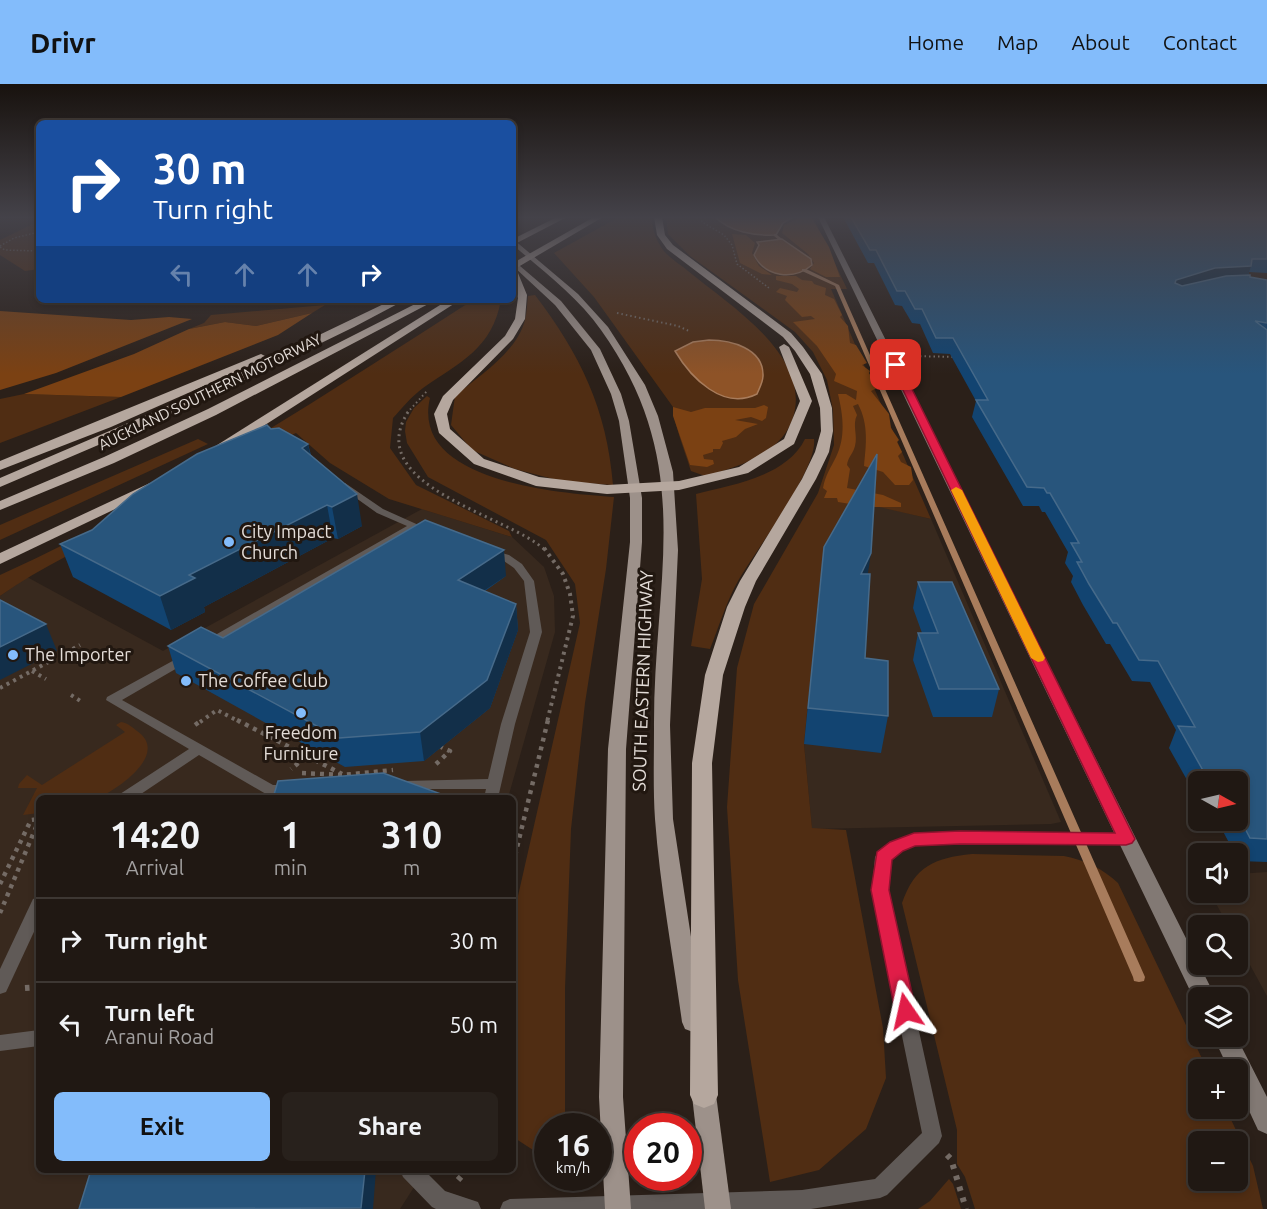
<!DOCTYPE html>
<meta charset="utf-8">
<style>
:root{--surface:#201813;--page:#28211c;--text:#f1f3f6;--muted:#a2a0a0;--line:#3d3733;--accent:#83bcfb}
body{margin:0;font-family:Ubuntu,sans-serif;background:var(--page);color:var(--text);height:100vh;display:flex;flex-direction:column;font-size:22px;white-space:nowrap}
*{box-sizing:border-box;margin:0}
p{font-size:20px;color:var(--muted)}
.icon{flex:none;width:33px;height:33px;fill:none;stroke:currentColor;stroke-width:2;stroke-linecap:round;stroke-linejoin:round}
.map{position:relative;flex:1;overflow:hidden}
.sheet{position:absolute;left:36px;top:711px;width:480px;height:378px;display:flex;flex-direction:column;background:var(--surface);border-radius:9px;box-shadow:0 3px 9px #0003,0 0 0 2px var(--line)}
.sheet>*{flex:none}
.guide{position:absolute;left:36px;top:36px;width:480px;height:183px;border-radius:9px;box-shadow:0 3px 9px #0003,0 0 0 2px var(--line);background:#1a4fa0;color:#fff;overflow:hidden}
.needle{width:39px;rotate:98deg}
.tools{position:absolute;left:1188px;top:687px;display:grid;gap:12px}
.tools a{display:grid;place-items:center;width:60px;height:60px;border-radius:9px;background:var(--surface);box-shadow:0 3px 9px #0003,0 0 0 2px var(--line);font-size:30px}
.speed{position:absolute;left:534px;top:1029px;display:flex;gap:12px;font-size:30px;font-weight:700;text-align:center}
.speed>*{display:grid;place-content:center;width:78px;height:78px;border-radius:50%;background:var(--surface);box-shadow:0 3px 9px #0003,0 0 0 2px var(--line);line-height:1}
.speed small{font-size:15px;font-weight:400}
.speed .limit{border:9px solid #d22;background:#fff;color:#111}
.pin{position:absolute;display:grid;place-items:center;width:51px;height:51px;color:#fff;margin:-26px;border-radius:12px;box-shadow:0 3px 9px #0006}
.me{position:absolute;width:66px;margin:-33px;rotate:349deg;stroke-linejoin:round;filter:drop-shadow(0 0 4px #0008)}
.turn{display:flex;align-items:center;gap:21px;height:126px;padding:0 18px;font-size:27px}
.turn .icon{width:78px;height:78px;stroke-width:2.5}
.turn b{display:block;font-size:42px;line-height:51px}
.lanes{display:flex;align-items:center;height:57px;padding:0 18px;background:#0003;justify-content:center;gap:30px;direction:ltr}
.lanes .off{opacity:.35}
.eta{display:flex;justify-content:space-evenly;align-items:center;height:102px;text-align:center}
.eta b{font-size:36px;font-weight:700;line-height:42px}
.action{display:flex;gap:12px;margin-top:auto;padding:12px 18px}
.action a{flex:1;height:69px;border-radius:9px;background:var(--accent);color:#111;font-size:24px;font-weight:700;line-height:69px;text-align:center}
.action a+a{background:var(--page);color:var(--text)}
ul{padding:0;list-style:none}
li{display:flex;align-items:center;gap:18px;height:84px;padding:0 18px;border-top:2px solid var(--line)}
li div{flex:1}
li b{display:block;font-size:22px}
li em{font-style:normal}
header{display:flex;align-items:center;gap:36px;box-sizing:border-box;height:84px;padding:0 30px;background:var(--accent);color:#111}
header strong{font-size:28px}
nav{display:flex;gap:33px;margin-inline-start:auto;font-size:21px}
.map>svg:first-child{display:block}
</style>
<header>
<strong>Drivr</strong>
<nav><a>Home</a><a>Map</a><a>About</a><a>Contact</a></nav>
</header>
<div class="map">
<svg width="1267" height="1125" viewBox="0 0 1267 1125">
<rect width="100%" height="100%" fill="#2b2019"/>
<g fill="#38291e">
<polygon points="862,418 931,435 1061,738 1051,740 812,745 804,660 820,496"/>
<polygon points="422,425 512,453 544,483 554,512 555,548 508,714 39,714 39,1086 425,1086 400,1125 0,1125 0,512 27,493 163,567"/>
<polygon points="1267,788 1267,912 1238,859 1238,842 1228,841 1210,809 1238,808 1238,790"/>
</g>
<g fill="#502d13" fill-rule="evenodd">
<path d="M619,133h33c0,11 3,20 9,30 5,9 19,17 27,24 40,33 121,83 106,143 -10,39 -53,52 -89,62l-14,-5c-5,-17 -18,-49 -18,-64l-79,-110 -40,-44z"/>
<polygon points="666,133 813,133 847,205 831,205 931,435 862,419 820,496 804,660 812,744 846,746 883,944 886,994 866,1045 819,1086 770,1098 738,896 727,723 737,584 754,520 818,409 834,361 833,326 827,296 813,268 795,248 690,172 668,150"/>
<polygon points="39,137 39,185 25,187 0,171 0,156"/>
<path d="M535,211c45,59 72,114 78,190l-52,-4 -46,-12 -43,-19 -21,-25 4,-29c24,-20 62,-44 70,-76 2,-8 2,-16 3,-24z"/>
<path d="M473,216h28c-9,49 -41,62 -78,88 -11,8 -21,20 -30,30l-3,30 26,37 93,46 3,6 -123,-38 -59,-36 -34,-30c-56,25 -107,59 -161,88 -45,24 -93,45 -135,75v-21c166,-75 320,-177 473,-275z"/>
<polygon points="325,221 312,229 256,242 225,238 189,245 204,239 211,231"/>
<polygon points="24,310 121,313 0,359 0,315"/>
<path d="M427,312l3,2c-20,84 129,95 184,99l-8,72 -21,134 -14,126 -6,160v137h-17l-1,33 -34,-22v-219l67,-295 -5,-39 -29,-44 -118,-63 -21,-34 -2,-12 1,-9 8,-14z"/>
<polygon points="198,355 208,360 0,456 0,441"/>
<path d="M805,355h9c4,30 -59,112 -76,142 -12,21 -19,46 -28,68l-19,-3 11,-67 -6,-85c37,-9 91,-18 109,-55z"/>
<path d="M121,638c7,1 11,5 16,9 32,22 -16,56 -37,66 -12,5 -47,1 -61,1v15l-16,2 14,-27h-19l1,-4 8,-9 15,10 83,-53 -9,-7z"/>
<path d="M972,770l92,2c21,4 39,13 54,27l89,186 -9,1v38l28,1 27,57 10,43h-288l-10,-32 -8,-13v-34l-55,-227c13,-37 32,-45 70,-49zM1198,1058h40v38h-40z"/>
<polygon points="949,1095 953,1100 961,1125 918,1125 930,1117"/>
</g>
<g fill="#7b4113">
<polygon points="801,133 811,133 829,163 840,193 826,193 810,185 814,179 808,170 782,149 784,141"/>
<polygon points="732,150 746,151 755,159 752,169 759,182 772,191 762,190 740,179"/>
<path d="M776,192h20l6,4 10,1 2,3 12,4 -1,7 9,4 8,16 -2,2 8,9 2,17 6,2 11,18 -5,2 8,6 -1,2 8,15 -6,3 18,23 2,14 8,12 -2,2 5,10 -4,4 3,6 10,5 2,13 -4,5h-14l-12,-13 -19,-6c2,-21 5,-41 -6,-62l-5,2 4,9c-5,10 1,20 -2,31 -2,8 -7,11 -8,19l3,4 -3,19 36,7 18,8v4h-32l-31,-5 -1,-4h-13l3,-7 -4,-3c2,-12 8,-21 13,-31 10,-20 7,-42 2,-63h8l10,6 1,-9 -23,-10 2,-7 -19,-28 -24,-24 22,-3 -4,-3 -9,1 -17,-17 2,-4 -11,-4 4,-4 17,4 2,-3 -7,-5 -16,-4z"/>
<polygon points="0,227 131,236 169,233 192,235 56,289 0,306"/>
<polygon points="312,229 278,251 121,313 24,310 134,270 189,245 225,238 256,242"/>
<polygon points="764,321 768,323 766,334 762,337 751,333 735,336 758,340 745,345 736,353 722,357 723,359 720,365 713,365 713,368 703,371 704,375 713,376 714,380 707,383 690,381 673,332 673,323 691,328 705,324 755,324"/>
</g>
<g fill="#8e5327" stroke="#a87c5c" stroke-width="1.5">
<path d="M715,133h78l-10,6 -7,12c-21,1 -46,-3 -61,-18z"/>
<path d="M782,155l29,20 1,6c-19,16 -47,12 -58,-10l5,-10 -2,-3z"/>
<path d="M709,256c21,0 55,8 54,36 0,6 -4,13 -6,18 -34,17 -66,-16 -82,-43l18,-9z"/>
</g>
<g fill="none" stroke-linecap="round" stroke-linejoin="round">
<g fill="#a87c5c" fill-rule="evenodd">
<polygon points="774,150 776,150 782,155 779,156 774,152"/>
<polygon points="802,185 806,185 839,201 1145,893 1144,897 1139,898 1134,897 1133,893 835,202 802,187"/>
</g>
<g stroke="#746b65" stroke-width="1.5" stroke-dasharray="1.5 2" stroke-linecap="butt">
<polyline points="701,133 702,138 724,151 732,161 737,180 769,204"/>
<polyline points="0,162 14,154 39,148"/>
<polyline points="0,163 5,166 39,167"/>
<polyline points="39,183 35,187 39,187"/>
</g>
<g stroke="#746b65" stroke-width="2" stroke-dasharray="1.5 3" stroke-linecap="butt">
<polyline points="617,229 678,242 689,247"/>
<polyline points="911,272 957,273"/>
<polyline points="407,329 427,307"/>
</g>
<path stroke="#746b65" stroke-width="3" stroke-dasharray="2 4" stroke-linecap="butt" d="M408,328c-47,74 100,103 137,138"/>
<g stroke="#746b65" stroke-width="4" stroke-dasharray="3 4.5" stroke-linecap="butt">
<polyline points="544,464 563,490 570,510 573,532 547,638"/>
<polyline points="32,587 46,595"/>
<polyline points="0,604 80,561"/>
<polyline points="71,611 82,618"/>
<polyline points="200,638 217,626 240,638"/>
</g>
<g stroke="#746b65" stroke-width="4.5" stroke-dasharray="4 5" stroke-linecap="butt">
<polyline points="237,636 307,672 291,685"/>
<polyline points="195,641 202,636"/>
<polyline points="307,672 342,690"/>
<polyline points="436,680 450,667 441,663"/>
<polyline points="302,689 343,691 393,686"/>
<polyline points="513,780 548,636"/>
<polyline points="0,800 31,736 39,735"/>
<polyline points="0,829 39,736"/>
</g>
<g stroke="#746b65" stroke-width="6" stroke-dasharray="4.5 7" stroke-linecap="butt">
<polyline points="25,904 39,903"/>
<polyline points="947,1071 951,1075 966,1125"/>
<polyline points="458,1096 467,1086"/>
</g>
<g fill="#605a57" fill-rule="evenodd">
<polygon points="345,399 383,425 423,443 422,445 415,445 211,564 203,564 201,561 203,558 407,442 377,429 342,404 342,400"/>
<polygon points="491,466 509,471 522,480 534,497 542,548 515,640 498,714 484,714 486,705 399,705 397,702 399,699 404,697 488,695 501,640 530,548 524,497 514,484 501,475 486,469"/>
<polygon points="187,569 193,573 191,576 122,616 273,701 295,701 297,705 295,709 271,711 266,710 199,671 135,714 118,714 120,710 189,665 106,616 107,613"/>
<path d="M960,748l166,1 5,2 3,4 -3,4 -5,2 -166,-1 -45,1 -14,6 -11,8 -2,31 54,246 -3,7 -52,52 -7,3 -69,11h-311l3,-7 7,-3 292,-9 73,-11 47,-46 -50,-243 3,-33c16,-27 59,-23 85,-25z"/>
<polygon points="39,813 39,837 6,908 0,910 0,885 33,815"/>
<polygon points="39,946 39,962 0,967 0,951"/>
<polygon points="400,1086 424,1086 445,1107 478,1118 481,1125 436,1125 432,1123 403,1093"/>
</g>
<g fill="#827974" fill-rule="evenodd">
<polygon points="818,133 824,133 1216,914 1198,914 1197,921"/>
<polygon points="1213,952 1236,952 1267,1013 1267,1050 1258,1046 1238,1003 1238,986 1229,986"/>
</g>
<g fill="#9d918a" fill-rule="evenodd">
<path d="M513,155l65,55 30,33 37,58 13,31 15,56 5,78 -8,175 3,94 31,203 -3,7 -8,3 -8,-3 -3,-7c-9,-67 -22,-135 -27,-203 -2,-29 -1,-60 -1,-90 -1,-151 44,-263 -53,-399 -23,-33 -58,-59 -88,-85z"/>
<polygon points="513,176 561,217 600,265 621,310 629,337 642,414 642,458 626,665 623,1013 631,1125 605,1125 599,1013 608,665 630,458 630,414 619,337 611,310 591,266 555,221 513,182"/>
<polygon points="703,992 711,995 715,1003 731,1125 705,1125 691,1003 695,995"/>
</g>
<g fill="#b5a79e" fill-rule="evenodd">
<polygon points="557,133 567,133 513,161 513,155"/>
<polygon points="594,133 603,133 513,186 513,179"/>
<polygon points="654,133 662,133 665,151 673,161 791,249 803,263 822,290 832,324 833,347 829,368 816,395 756,497 745,523 723,591 712,679 718,1011 714,1020 704,1024 694,1020 690,1011 692,679 705,591 727,523 740,497 802,395 815,368 821,347 820,324 810,290 795,267 783,253 667,165 657,151"/>
<polygon points="513,186 518,189 527,211 525,235 513,255 453,316 447,330 450,345 484,375 539,393 607,401 679,397 739,383 784,355 800,317 779,263 784,260 789,263 812,317 794,360 748,389 679,406 607,410 536,402 474,380 439,349 434,330 443,312 505,252 515,235 518,214 513,198"/>
<polygon points="392,216 405,216 354,243 206,315 0,403 0,394 198,309"/>
<polygon points="423,216 436,216 216,331 114,379 0,426 0,417 104,373 208,325"/>
<polygon points="448,216 460,216 226,366 216,366 214,363"/>
<polygon points="261,270 267,273 265,275 111,343 0,386 0,377"/>
<polygon points="150,399 157,403 155,406 0,480 0,469"/>
</g>
</g>
<g fill="#124471">
<polygon points="843,133 1267,133 1267,189 1249,188 1248,192 1250,193 1267,196 1267,778 1239,777 1238,774 1238,770 1235,770 1217,736 1238,736 1238,698 1198,698 1198,712 1196,712 1169,664 1176,646 1150,598 1132,597 1110,560 1106,560 1083,521 1071,498 1073,492 1065,479 1068,468 1045,428 1042,428 1039,422 1023,422 972,333 976,317 950,270 933,269 920,240 912,239 902,222 895,221 874,179 868,179"/>
<polygon points="271,345 308,360 311,371 362,442 338,455 333,454 204,523 205,528 171,546 73,493 60,460 92,446"/>
<polygon points="824,463 868,490 865,574 888,632 881,669 804,660"/>
<polygon points="506,492 485,507 516,520 518,546 490,624 424,677 345,683 176,589 168,562 223,554"/>
<polygon points="918,498 999,605 992,633 933,633 913,576 918,549 922,549 913,524"/>
</g>
<g fill="#122f49">
<polygon points="1251,182 1247,195 1171,213 1176,196 1215,184"/>
<polygon points="308,360 314,391 302,364"/>
<polygon points="357,410 362,442 338,455 332,423"/>
<polygon points="327,421 333,454 204,523 205,528 171,546 160,512 189,491"/>
<polygon points="504,466 506,492 461,522 458,496"/>
<polygon points="871,469 866,502 861,490"/>
<polygon points="516,520 518,546 490,624 424,677 420,648"/>
<polygon points="46,540 57,567 0,596 0,563"/>
<polygon points="365,1086 376,1086 373,1125 361,1125"/>
</g>
<g fill="#28557c" stroke="#466a8a" stroke-width="1.5">
<polygon points="851,133 1267,133 1267,175 1252,175 1251,182 1215,184 1176,196 1175,199 1182,202 1226,192 1250,191 1250,193 1267,196 1267,239 1255,237 1267,246 1267,755 1250,754 1238,731 1238,698 1219,698 1214,690 1205,690 1178,642 1195,643 1158,577 1139,576 1117,539 1113,539 1089,500 1077,478 1082,478 1071,459 1079,459 1050,409 1047,409 1044,404 1027,403 976,316 988,316 953,254 936,254 922,225 915,225 905,207 897,207 876,166 870,166"/>
<polygon points="267,341 271,345 279,344 308,360 302,364 357,410 332,423 327,421 189,491 195,494 160,512 60,460 92,446 133,410 197,370"/>
<polygon points="877,370 871,469 861,490 870,490 865,574 888,577 888,632 808,624 824,463"/>
<polygon points="425,436 504,466 458,496 516,520 487,596 420,648 339,654 168,562 201,543 223,554"/>
<polygon points="918,498 952,498 999,605 939,605 918,549 938,549"/>
<polygon points="0,516 46,540 0,563"/>
<polygon points="383,689 441,710 441,714 273,714 278,697"/>
<polygon points="91,1086 365,1086 361,1124 79,1125"/>
</g>
<linearGradient id="sky" x2="0" y2="1"><stop stop-color="#18120e"/><stop offset="0.46" stop-color="#444249"/><stop offset="1" stop-color="#444249" stop-opacity="0"/></linearGradient>
<rect width="1267" height="290" fill="url(#sky)"/>
<polygon fill="#e11d48" stroke="#92132f" stroke-width="1.5" points="896,279 900,281 1135,755 1132,759 1126,761 960,760 915,762 903,767 892,776 889,806 916,927 913,934 906,936 898,934 895,927 871,806 877,768 890,758 914,749 960,747 1115,749 891,281"/>
<polygon fill="#f59e0b" points="956,403 962,406 1045,574 1043,577 1038,578 1031,574 951,406"/>
<g fill="#83bcfb" stroke="#211710" stroke-width="2">
<circle cx="229" cy="458" r="6"/>
<circle cx="13" cy="571" r="6"/>
<circle cx="186" cy="597" r="6"/>
<circle cx="301" cy="629" r="6"/>
</g>
<g text-anchor="middle" stroke-width="6" stroke-linejoin="round" paint-order="stroke">
<g font-size="15" fill="#e4ddd8" stroke="#211710">
<text transform="translate(210 308) rotate(-26)" y="5">AUCKLAND SOUTHERN MOTORWAY</text>
</g>
<g font-size="18" fill="#e4ddd8" stroke="#211710" text-anchor="start">
<text x="241" y="454">City Impact<tspan x="241" dy="21">Church</tspan></text>
<text x="25" y="577">The Importer</text>
<text x="198" y="603">The Coffee Club</text>
<text x="301" y="655" text-anchor="middle">Freedom<tspan x="301" dy="21">Furniture</tspan></text>
</g>
<g font-size="18" fill="#e4ddd8" stroke="#211710">
<text transform="translate(643 597) rotate(-88)" y="6">SOUTH EASTERN HIGHWAY</text>
</g>
</g>
</svg>
<div class="tools">
<a><svg class="needle" viewBox="-14 -14 28 28"><path d="M0-13l5 13h-10z" fill="#e53935"/><path d="M0 13l5-13h-10z" fill="#a2a0a0"/></svg></a>
<a><svg class="icon" aria-label="sound" viewBox="0 0 24 24"><path d="M4 9h4l5-4v14l-5-4H4zM17 9q2 3 0 6"/></svg></a>
<a><svg class="icon" aria-label="search" viewBox="0 0 24 24"><circle cx="10" cy="10" r="6"/><path d="M15 15l6 6"/></svg></a>
<a><svg class="icon" aria-label="layers" viewBox="0 0 24 24"><path d="M12 4l9 5-9 5-9-5zM3 14l9 5 9-5"/></svg></a>
<a>+</a>
<a>−</a>
</div>
<div class="speed"><div>16<small>km/h</small></div><div class="limit">20</div></div>
<div class="pin" style="left:896px;top:281px;background:#d93025"><svg class="icon" aria-label="arrive" viewBox="0 0 24 24"><path d="M6 21V4h12l-3 4 3 4H6"/></svg></div>
<svg class="me" style="left:906px;top:927px" viewBox="-20 -20 40 40"><path d="M0-17L14 15 0 8-14 15z" fill="#e11d48" stroke="#fff" stroke-width="4"/></svg>
<div class="guide">
<div class="turn"><svg class="icon" aria-label="right" viewBox="0 0 24 24"><path d="M7 20v-9h11M14 6l5 5-5 5"/></svg><div><b>30 m</b>Turn right</div></div>
<div class="lanes"><svg class="icon off" aria-label="left" viewBox="0 0 24 24"><path d="M17 20v-9H6M10 6l-5 5 5 5"/></svg><svg class="icon off" aria-label="ahead" viewBox="0 0 24 24"><path d="M12 20V5M6 11l6-6 6 6"/></svg><svg class="icon off" aria-label="ahead" viewBox="0 0 24 24"><path d="M12 20V5M6 11l6-6 6 6"/></svg><svg class="icon" aria-label="right" viewBox="0 0 24 24"><path d="M7 20v-9h11M14 6l5 5-5 5"/></svg></div>
</div>
<section class="sheet">
<div class="eta">
<div><b>14:20</b><p>Arrival</p></div>
<div><b>1</b><p>min</p></div>
<div><b>310</b><p>m</p></div>
</div>
<ul>
<li><svg class="icon" aria-label="right" viewBox="0 0 24 24"><path d="M7 20v-9h11M14 6l5 5-5 5"/></svg><div><b>Turn right</b></div><em>30 m</em></li>
<li><svg class="icon" aria-label="left" viewBox="0 0 24 24"><path d="M17 20v-9H6M10 6l-5 5 5 5"/></svg><div><b>Turn left</b><p>Aranui Road</p></div><em>50 m</em></li>
</ul>
<div class="action"><a>Exit</a><a>Share</a></div>
</section>
</div>
